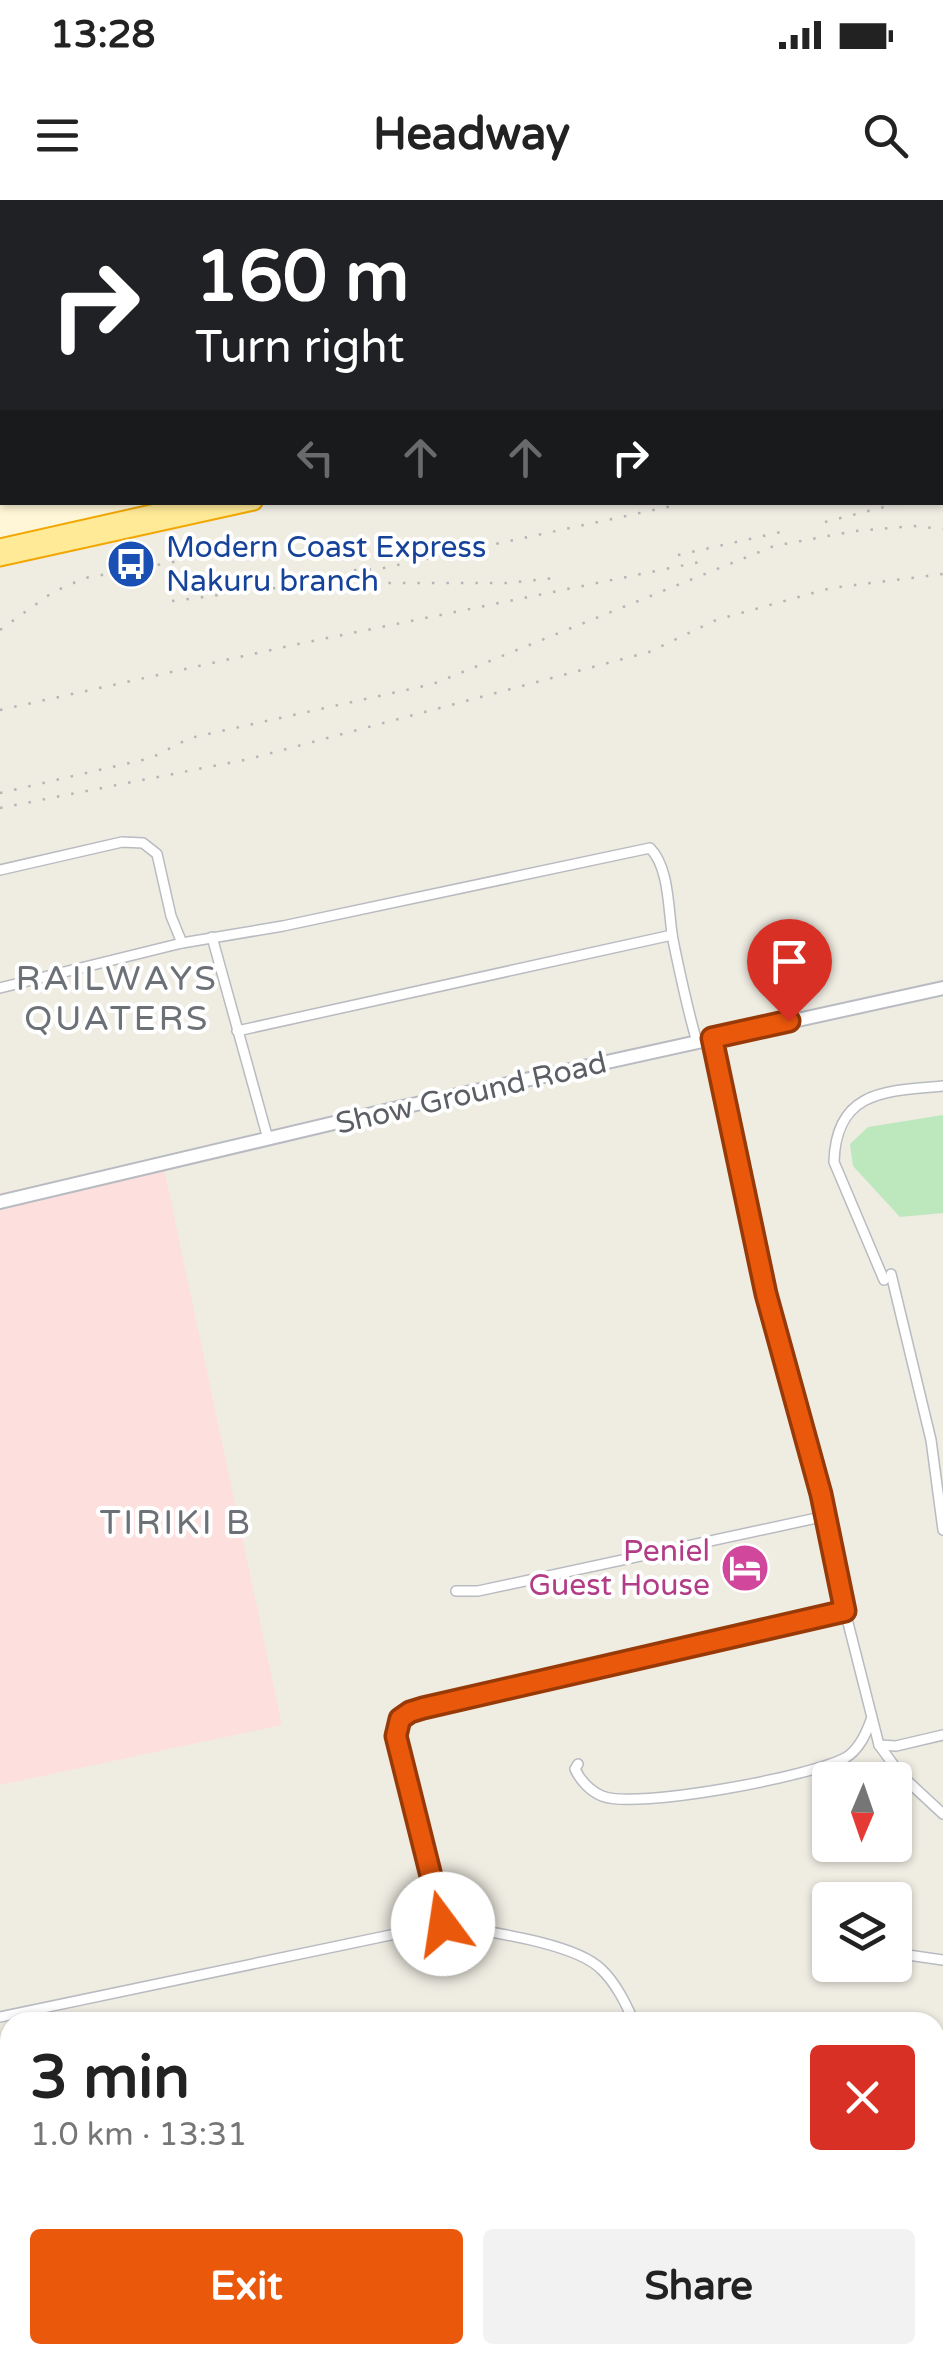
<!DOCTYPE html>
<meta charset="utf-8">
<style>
:root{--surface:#fff;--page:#f2f2f2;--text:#222;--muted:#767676;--accent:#ea580c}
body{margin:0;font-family:"Varela Round",sans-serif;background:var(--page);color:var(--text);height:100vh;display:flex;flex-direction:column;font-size:38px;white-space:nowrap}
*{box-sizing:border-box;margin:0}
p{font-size:32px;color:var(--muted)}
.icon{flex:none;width:55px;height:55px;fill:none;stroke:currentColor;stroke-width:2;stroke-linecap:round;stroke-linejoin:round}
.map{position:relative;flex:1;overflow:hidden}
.sheet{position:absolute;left:0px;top:1812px;width:945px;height:352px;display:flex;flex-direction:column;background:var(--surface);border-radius:30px 30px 0 0;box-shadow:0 2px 8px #0004}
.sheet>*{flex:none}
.hud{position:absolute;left:0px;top:0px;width:945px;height:305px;box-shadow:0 2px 8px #0004;background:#202124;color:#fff;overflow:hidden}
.needle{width:65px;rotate:182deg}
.controls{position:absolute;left:812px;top:1562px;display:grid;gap:20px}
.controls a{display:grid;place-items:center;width:100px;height:100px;border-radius:10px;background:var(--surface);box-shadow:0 2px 8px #0004;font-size:50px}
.pin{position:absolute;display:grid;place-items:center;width:85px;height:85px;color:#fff;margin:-102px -42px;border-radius:50% 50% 50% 0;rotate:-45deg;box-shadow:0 0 10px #0007}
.pin .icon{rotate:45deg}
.me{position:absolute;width:110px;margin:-55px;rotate:346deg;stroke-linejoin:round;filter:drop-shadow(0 0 8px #0008)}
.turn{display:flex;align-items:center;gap:35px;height:210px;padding:0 30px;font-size:45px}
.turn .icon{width:130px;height:130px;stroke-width:2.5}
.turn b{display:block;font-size:70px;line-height:85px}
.lanes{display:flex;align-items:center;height:95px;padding:0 30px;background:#0003;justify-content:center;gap:50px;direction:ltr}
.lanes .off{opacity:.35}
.round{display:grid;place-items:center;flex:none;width:105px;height:105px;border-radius:10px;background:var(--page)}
.head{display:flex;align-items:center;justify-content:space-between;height:170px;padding:0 30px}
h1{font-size:60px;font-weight:800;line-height:75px}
.cta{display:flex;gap:20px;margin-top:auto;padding:20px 30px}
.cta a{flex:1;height:115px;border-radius:10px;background:var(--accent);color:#fff;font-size:40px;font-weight:800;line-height:115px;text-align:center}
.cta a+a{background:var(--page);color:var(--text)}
.status{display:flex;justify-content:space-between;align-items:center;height:70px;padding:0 50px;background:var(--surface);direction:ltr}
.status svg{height:28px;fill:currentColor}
header{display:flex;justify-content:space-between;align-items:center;height:130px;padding:0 30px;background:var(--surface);font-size:45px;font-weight:800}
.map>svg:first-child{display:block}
</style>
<div class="status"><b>13:28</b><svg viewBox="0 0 49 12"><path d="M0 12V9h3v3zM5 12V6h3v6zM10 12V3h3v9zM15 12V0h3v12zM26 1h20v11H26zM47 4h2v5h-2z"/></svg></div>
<header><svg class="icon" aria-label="menu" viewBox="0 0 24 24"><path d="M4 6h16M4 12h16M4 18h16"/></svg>Headway<svg class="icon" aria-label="search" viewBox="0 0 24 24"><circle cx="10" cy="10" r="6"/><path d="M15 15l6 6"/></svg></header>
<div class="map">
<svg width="943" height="2164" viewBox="0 0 943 2164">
<rect width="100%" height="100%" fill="#efece2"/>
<polygon fill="#fff6d7" points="0,0 943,0 943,123 942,2 2,2 2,302 188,303 0,343"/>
<polygon fill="#fde0dd" points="162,959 282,1525 0,1585 0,993"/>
<g fill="#bde8bd">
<polygon points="943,915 943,1013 900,1017 853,966 850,944 868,927"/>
<polygon points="935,1953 943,1956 943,2164 109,2164 134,2155 935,2155"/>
</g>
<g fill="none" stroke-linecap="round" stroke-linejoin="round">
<g stroke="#a2d6ff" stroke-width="2.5">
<polyline points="429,0 430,2"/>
<polyline points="935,1856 943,1858"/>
<polyline points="935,1870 943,1872"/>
<polyline points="0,2023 6,2022"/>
<polyline points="935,2050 943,2044"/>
<polyline points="935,2066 943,2061"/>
<polyline points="705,2164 715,2155"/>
<polyline points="724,2164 737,2155"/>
</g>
<g stroke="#b8bbc0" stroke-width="12">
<g id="minor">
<polyline points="64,0 65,2"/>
<polyline points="242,0 243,2"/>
<polyline points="421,0 422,2"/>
<polyline points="0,33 2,45"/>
<polyline points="0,60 2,60"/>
<path d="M0,670l122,-28 21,1 14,11 14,62 11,27 101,-17 367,-78c20,20 18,64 23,92 7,34 14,68 24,102"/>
<polyline points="212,737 268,939"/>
<polyline points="0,788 182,743"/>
<polyline points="237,831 672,735"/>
<polyline points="713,837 766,1093 826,1316 845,1411 879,1545 901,1575 943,1614"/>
<polyline points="891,1074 931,1240 943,1330"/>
<path d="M884,1080l-50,-118c2,-72 52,-71 109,-76"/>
<polyline points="456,1391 478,1391 826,1316"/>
<polyline points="879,1545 896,1546 943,1535"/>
<path d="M578,1564l-3,5c5,11 15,22 27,27 33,14 210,-20 243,-38 14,-8 21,-24 26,-38"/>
<path d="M443,1724c39,7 131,18 158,45 15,14 25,35 33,53"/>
<polyline points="901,1754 943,1760"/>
<polyline points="0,1817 443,1724 397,1536 400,1519 410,1511 423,1508 845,1411"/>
<polyline points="935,1862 943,1863"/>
<polyline points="0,2015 10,2013"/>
</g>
</g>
<g stroke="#b8bbc0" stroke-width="15">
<g id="tertiary">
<polyline points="810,2 821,0"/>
<polyline points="0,176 2,175"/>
</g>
</g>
<g stroke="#b8bcc2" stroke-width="16">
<polyline id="secondary" points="0,1002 389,910 943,788"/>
</g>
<g stroke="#f1a700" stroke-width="19">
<g id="trunk">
<polyline points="942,123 943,123"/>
<polyline points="942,137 943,137"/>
<polyline points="0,347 200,302"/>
<polyline points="0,358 254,302"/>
</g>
</g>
<use href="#minor" stroke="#fff" stroke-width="9"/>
<use href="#tertiary" stroke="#fff" stroke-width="11"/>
<use href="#secondary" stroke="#fff" stroke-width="12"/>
<use href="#trunk" stroke="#ffea98" stroke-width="15"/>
<g stroke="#b4b5b6" stroke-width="2.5" stroke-dasharray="2.5 12" stroke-linecap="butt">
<polyline points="942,290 943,290"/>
<polyline points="825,322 904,302"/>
<polyline points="678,355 781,332"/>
<polyline points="354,370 379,369 677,305"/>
<polyline points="172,401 316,383 506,383 556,378"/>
<polyline points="0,430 53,392 85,378 179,361"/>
<polyline points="0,510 298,444 700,362"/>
<polyline points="0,593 151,558 190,538 433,484 774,346 855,331 914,326 943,329"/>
<polyline points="0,608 249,559 649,452 716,420 831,388 943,374"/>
</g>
</g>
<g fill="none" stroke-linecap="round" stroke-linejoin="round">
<g stroke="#983908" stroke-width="25">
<polyline id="route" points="443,1724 396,1536 400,1519 410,1512 423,1508 845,1411 821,1294 766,1094 712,838 789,821"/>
</g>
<use href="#route" stroke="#ea580c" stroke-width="18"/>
</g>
<defs>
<g id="bus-disc" transform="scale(2.5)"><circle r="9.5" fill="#1a4fb4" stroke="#fff"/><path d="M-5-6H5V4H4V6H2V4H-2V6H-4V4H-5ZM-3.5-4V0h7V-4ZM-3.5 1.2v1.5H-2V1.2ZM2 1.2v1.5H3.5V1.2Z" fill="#fff"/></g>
<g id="hotel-disc" transform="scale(2.5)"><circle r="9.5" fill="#d1479c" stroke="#fff"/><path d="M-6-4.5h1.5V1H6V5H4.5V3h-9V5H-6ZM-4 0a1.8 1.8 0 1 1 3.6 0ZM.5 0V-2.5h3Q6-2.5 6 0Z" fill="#fff"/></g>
</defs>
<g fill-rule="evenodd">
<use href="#bus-disc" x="131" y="364"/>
<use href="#hotel-disc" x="745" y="1368"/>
</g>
<g text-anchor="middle" stroke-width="8" stroke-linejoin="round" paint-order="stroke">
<g font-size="30" fill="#164399" stroke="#fff" text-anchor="start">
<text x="166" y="357">Modern Coast Express<tspan x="166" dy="34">Nakuru branch</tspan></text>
</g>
<g font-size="30" fill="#5b5f65" stroke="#fff">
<text transform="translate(471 893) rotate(-13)" y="10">Show Ground Road</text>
</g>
<g font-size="30" fill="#b23c85" stroke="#fff" text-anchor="end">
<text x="710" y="1361">Peniel<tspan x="710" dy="34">Guest House</tspan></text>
</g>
<g font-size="35" letter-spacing="2.5" fill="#6c7177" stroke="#fff">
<text x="117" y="790">RAILWAYS<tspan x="117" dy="40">QUATERS</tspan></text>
<text x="176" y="1334">TIRIKI B</text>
</g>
</g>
</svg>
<div class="controls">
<a><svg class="needle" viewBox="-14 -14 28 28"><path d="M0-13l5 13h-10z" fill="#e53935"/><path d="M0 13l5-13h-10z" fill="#767676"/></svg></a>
<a><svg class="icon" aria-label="layers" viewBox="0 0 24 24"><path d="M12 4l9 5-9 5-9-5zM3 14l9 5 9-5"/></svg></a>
</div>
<div class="pin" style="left:789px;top:821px;background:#d93025"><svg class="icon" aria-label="arrive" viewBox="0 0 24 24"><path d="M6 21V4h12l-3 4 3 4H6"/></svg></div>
<svg class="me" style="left:443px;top:1724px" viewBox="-20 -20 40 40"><circle r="19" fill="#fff"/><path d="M0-13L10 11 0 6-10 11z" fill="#ea580c"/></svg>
<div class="hud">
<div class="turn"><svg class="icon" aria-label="right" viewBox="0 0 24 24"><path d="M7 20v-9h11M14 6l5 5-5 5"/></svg><div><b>160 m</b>Turn right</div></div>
<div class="lanes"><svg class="icon off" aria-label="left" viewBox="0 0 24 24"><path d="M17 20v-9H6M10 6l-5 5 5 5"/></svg><svg class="icon off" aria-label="ahead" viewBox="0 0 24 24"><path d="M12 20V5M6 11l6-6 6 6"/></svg><svg class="icon off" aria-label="ahead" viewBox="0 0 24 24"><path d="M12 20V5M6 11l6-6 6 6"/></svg><svg class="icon" aria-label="right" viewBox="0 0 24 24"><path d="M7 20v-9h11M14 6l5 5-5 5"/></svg></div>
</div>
<section class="sheet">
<div class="head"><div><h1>3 min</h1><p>1.0 km · 13:31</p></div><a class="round" style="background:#d93025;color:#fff"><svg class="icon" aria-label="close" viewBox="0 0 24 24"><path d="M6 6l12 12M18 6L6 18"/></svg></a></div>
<div class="cta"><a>Exit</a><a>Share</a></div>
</section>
</div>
